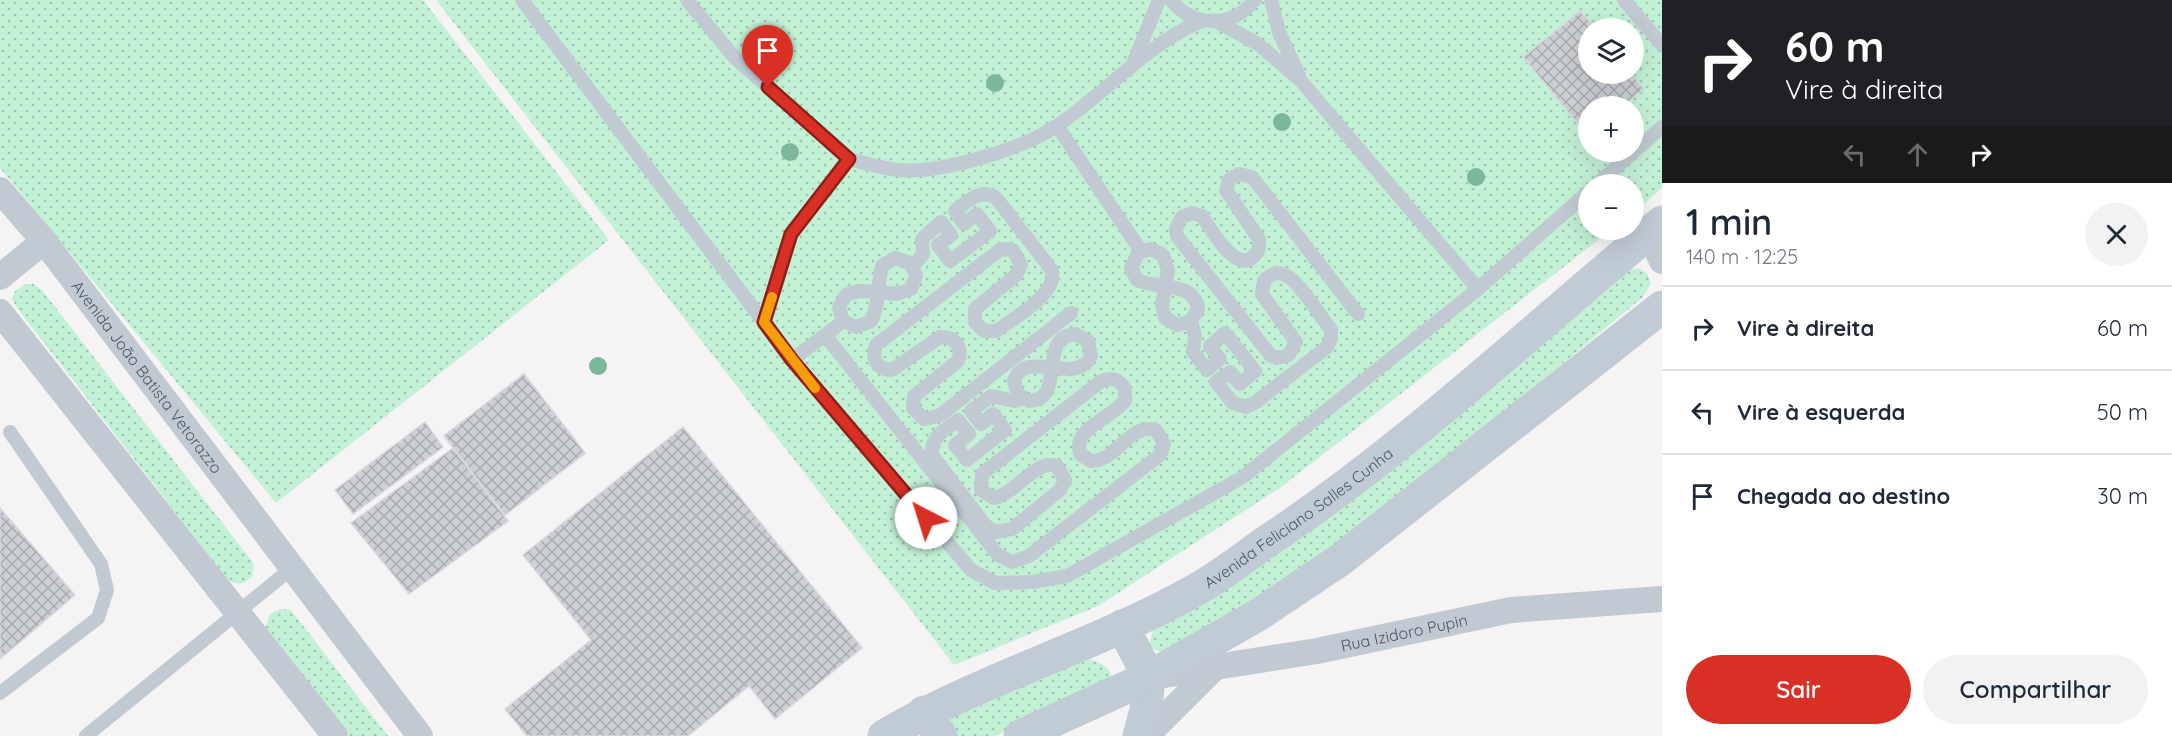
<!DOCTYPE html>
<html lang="pt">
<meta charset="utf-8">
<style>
:root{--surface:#fff;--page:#f2f2f3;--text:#1f2937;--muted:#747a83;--line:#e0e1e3;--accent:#d93025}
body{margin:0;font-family:Quicksand,sans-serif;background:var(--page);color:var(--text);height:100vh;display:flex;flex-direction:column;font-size:22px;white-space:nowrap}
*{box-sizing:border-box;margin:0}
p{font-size:20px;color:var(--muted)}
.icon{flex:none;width:33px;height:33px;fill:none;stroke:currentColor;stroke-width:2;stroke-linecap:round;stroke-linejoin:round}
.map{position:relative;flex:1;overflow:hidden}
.panel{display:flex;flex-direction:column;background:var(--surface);width:510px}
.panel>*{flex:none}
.hud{background:#202124;color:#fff;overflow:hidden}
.fabs{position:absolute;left:1578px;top:18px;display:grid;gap:12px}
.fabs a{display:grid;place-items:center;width:66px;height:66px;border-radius:50%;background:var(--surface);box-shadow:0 6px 24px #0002;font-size:30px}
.pin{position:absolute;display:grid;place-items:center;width:51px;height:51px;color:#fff;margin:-62px -26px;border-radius:50% 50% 50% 0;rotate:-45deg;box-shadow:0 0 6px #0007}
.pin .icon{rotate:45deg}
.me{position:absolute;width:66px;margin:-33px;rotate:320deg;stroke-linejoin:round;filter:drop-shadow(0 0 4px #0008)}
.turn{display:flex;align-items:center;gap:21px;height:126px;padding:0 24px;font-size:27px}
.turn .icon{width:78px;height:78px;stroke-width:2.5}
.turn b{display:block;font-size:42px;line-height:51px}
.lanes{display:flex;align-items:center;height:57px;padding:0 24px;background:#0003;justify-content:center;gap:30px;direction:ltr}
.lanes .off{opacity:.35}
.round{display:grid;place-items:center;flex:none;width:63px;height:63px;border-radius:32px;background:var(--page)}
.head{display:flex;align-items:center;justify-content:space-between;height:102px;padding:0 24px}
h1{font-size:36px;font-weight:600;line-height:45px}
.primary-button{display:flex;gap:12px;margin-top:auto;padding:12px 24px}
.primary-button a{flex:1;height:69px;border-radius:36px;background:var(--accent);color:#fff;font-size:24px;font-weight:600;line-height:69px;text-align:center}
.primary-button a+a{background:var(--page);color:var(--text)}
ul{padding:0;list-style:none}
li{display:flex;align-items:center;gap:18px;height:84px;padding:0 24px;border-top:2px solid var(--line)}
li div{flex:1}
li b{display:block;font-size:22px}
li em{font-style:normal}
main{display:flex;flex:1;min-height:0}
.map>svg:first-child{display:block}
</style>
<main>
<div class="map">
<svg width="1662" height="736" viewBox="0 0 1662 736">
<defs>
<pattern id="grass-dots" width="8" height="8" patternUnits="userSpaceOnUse" patternTransform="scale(1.5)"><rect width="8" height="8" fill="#c3f1d5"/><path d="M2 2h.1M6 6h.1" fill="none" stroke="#a0c6b0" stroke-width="1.8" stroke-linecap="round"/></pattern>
<pattern id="building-cross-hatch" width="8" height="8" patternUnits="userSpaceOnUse" patternTransform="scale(1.5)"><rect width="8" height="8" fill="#cdcfd5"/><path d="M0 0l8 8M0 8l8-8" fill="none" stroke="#a8abb0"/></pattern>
</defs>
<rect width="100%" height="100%" fill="#f5f3f3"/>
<g fill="url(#grass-dots)" fill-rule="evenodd">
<polygon points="0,0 423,0 609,240 276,503 0,168"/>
<path d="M436,0h1226v188l-28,24v-28h-46v46h23l-330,257 -183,119 -144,59zM1588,28h46v46h-46zM1588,106h46v46h-46z"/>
<polygon points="1639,268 1647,273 1651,283 1643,297 1457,451 1313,563 1166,655 1149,646 1153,631 1182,612 1627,271"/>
<path d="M25,284h8l9,6 212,274 -2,13c-9,8 -14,8 -24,3l-211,-272 -5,-9 2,-7z"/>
<polygon points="280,609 291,610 388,736 349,736 265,627 270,614"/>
<path d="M1089,659c14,5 22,8 24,24l-118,53h-43l-3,-21z"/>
</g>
<g fill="url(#building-cross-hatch)" stroke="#d7d9de" stroke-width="1.5" fill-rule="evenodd">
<polygon points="1580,11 1595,28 1588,28 1588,74 1631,74 1644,89 1623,106 1588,106 1587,135 1523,57"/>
<path d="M524,374l61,79 -80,62 -61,-79zM519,409l32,41 -41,32 -32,-41z"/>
<polygon points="524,374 585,453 505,515 444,436"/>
<polygon points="425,422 443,447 353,514 335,490"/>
<polygon points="683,427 862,648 775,719 749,686 688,736 527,736 505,709 591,640 523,555"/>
<polygon points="453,448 508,521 409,594 351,523"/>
<polygon points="0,508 75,595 0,659"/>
</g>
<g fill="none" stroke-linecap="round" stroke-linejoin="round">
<g stroke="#c1cad2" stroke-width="14">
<polyline points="522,0 792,360 971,570 995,583 1033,582 1067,576 1243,477 1478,289 1588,192"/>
<polyline points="687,0 735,58 849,159"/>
<path d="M1171,0c22,28 62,28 84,0"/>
<polyline points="1271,0 1279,32 1299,76"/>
<polyline points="1624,0 1662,45"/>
<polyline points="1218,22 1258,44 1301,81 1478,289"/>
<polyline points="1133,64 1159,0"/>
<polyline points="1057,126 1141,251"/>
<polyline points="1597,184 1662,127"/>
<path d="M913,266l10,-12 -1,-15 19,-17 10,13 -13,10 12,16 40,-30 -13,-17 -13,10 -9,-13c12,-9 27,-25 42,-12l54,70c10,22 -34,47 -50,59l-5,3h-12l-9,-9v-13l41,-34 5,-10 -8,-15 -12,-1 -125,96c-5,14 1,25 16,25l48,-33c15,-1 23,10 18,24l-44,35 -1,12 11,11 15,-3 132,-103"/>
<path d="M1165,287l-3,18 3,13 13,7 13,-4 7,-12c-4,-29 -41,-19 -61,-29l-6,-12 7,-15 13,-4 12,6 5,16 -3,16"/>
<path d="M878,292l19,2 14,-5 5,-13 -5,-13 -16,-5 -13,8c-5,18 -2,38 -11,55l-15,6 -13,-6 -4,-14 7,-12 12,-4 20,1"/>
<path d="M843,321l-18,14 173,220 14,7 17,-6 131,-101 4,-11 -8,-14c-26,-8 -40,32 -65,31l-10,-6c-12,-26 33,-37 44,-55v-11c-6,-10 -14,-13 -25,-7l-118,92 -1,16 13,8c21,-3 43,-41 63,-32l8,14 -5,10 -48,39 -17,3 -10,-7 -53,-70c-2,-18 13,-25 26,-35l11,14 -14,11 12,15 38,-30 -12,-16 -12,10 -10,-13 20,-15 23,5 9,-3"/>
<path d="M1191,321l4,15 -2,16 14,18 13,-11 -10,-13 15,-13 30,38 -15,13 -10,-12 -14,10 17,21 13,4 10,-5 70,-54 5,-9v-9c-9,-12 -33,-50 -46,-55 -8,-4 -16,0 -21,6l-2,13 34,48 -7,13 -12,3 -6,-2 -94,-120 -1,-8 6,-11 10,-4 10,3c9,13 33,57 51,41 6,-5 7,-11 6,-18l-33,-49 3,-10 10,-6 13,3 106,137"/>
<path d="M764,322l27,-88 58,-75c16,4 32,9 49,11 41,4 126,-21 160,-45 49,-33 88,-80 143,-104"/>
<polyline points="792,360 825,335"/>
<path d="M1052,368c16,1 31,4 39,-12l-3,-15 -13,-7c-39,3 -7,65 -46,67l-11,-7 -4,-13c6,-18 22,-15 38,-13"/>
<polyline points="0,693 98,618 107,590 101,564 10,432"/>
<polyline points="86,736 292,568"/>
</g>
<g stroke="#c1cad2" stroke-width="26">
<path id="s1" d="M0,190l44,51 376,495"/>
<polyline points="1648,233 1662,261"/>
<polyline points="0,277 44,241"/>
<polyline points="0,312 335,736"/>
<path id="s2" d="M1158,676l159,-25 194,-41 151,-11"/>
<polyline points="1146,736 1214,668"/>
</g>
<g stroke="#c1cbd6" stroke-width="33">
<polyline points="1122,626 1149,677 1146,710 1139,736"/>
<polyline points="924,712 941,736"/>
<path id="s3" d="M884,736c98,-58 209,-89 308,-144 26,-14 50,-33 74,-50 142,-94 265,-212 396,-320"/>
<polyline points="1020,736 1149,677 1258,615 1340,560 1662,307"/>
</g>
</g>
<g fill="#7bb799">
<circle cx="995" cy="83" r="9"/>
<circle cx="1282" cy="122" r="9"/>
<circle cx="790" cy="152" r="9"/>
<circle cx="1476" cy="177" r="9"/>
<circle cx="598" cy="366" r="9"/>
</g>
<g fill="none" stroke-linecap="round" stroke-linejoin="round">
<g stroke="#8d1f18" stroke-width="15">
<polyline id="route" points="768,87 849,159 791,234 764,322 792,360 926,518"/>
</g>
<use href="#route" stroke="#d93025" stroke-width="10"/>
<polyline stroke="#f59e0b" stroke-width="10" points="772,297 764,322 815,388"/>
</g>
<g text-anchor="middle" stroke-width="4.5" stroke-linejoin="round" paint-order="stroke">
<g font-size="16" fill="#4a5661" stroke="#fff">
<text dy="6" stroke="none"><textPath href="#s1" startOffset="238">Avenida João Batista Vetorazzo</textPath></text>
<text dy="6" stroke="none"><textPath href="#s3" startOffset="470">Avenida Feliciano Salles Cunha</textPath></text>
<text dy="6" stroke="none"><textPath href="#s2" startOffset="250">Rua Izidoro Pupin</textPath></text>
</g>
</g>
</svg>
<div class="fabs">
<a><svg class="icon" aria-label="layers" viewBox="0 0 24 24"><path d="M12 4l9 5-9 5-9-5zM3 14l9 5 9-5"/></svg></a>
<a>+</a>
<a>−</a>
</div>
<div class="pin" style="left:768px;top:87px;background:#d93025"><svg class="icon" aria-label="arrive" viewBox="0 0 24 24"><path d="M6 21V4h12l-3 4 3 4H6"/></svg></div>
<svg class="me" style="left:926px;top:518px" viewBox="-20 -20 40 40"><circle r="19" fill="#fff"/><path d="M0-13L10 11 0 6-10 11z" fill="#d93025"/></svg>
</div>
<section class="panel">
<div class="hud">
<div class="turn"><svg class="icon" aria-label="right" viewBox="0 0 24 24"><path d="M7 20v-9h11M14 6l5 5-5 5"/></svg><div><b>60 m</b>Vire à direita</div></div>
<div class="lanes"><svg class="icon off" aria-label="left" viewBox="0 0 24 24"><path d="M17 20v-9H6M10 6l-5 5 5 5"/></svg><svg class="icon off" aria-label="ahead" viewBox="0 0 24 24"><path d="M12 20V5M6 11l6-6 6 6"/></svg><svg class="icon" aria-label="right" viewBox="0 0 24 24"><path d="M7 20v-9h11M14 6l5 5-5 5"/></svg></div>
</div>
<div class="head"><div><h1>1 min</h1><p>140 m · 12:25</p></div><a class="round"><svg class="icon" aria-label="close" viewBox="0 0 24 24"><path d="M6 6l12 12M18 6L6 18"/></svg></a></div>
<ul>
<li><svg class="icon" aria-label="right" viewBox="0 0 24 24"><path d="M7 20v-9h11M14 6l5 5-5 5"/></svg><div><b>Vire à direita</b></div><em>60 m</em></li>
<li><svg class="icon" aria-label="left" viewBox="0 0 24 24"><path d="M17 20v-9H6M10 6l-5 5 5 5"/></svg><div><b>Vire à esquerda</b></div><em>50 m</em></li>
<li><svg class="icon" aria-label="arrive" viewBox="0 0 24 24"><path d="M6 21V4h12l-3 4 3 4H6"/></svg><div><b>Chegada ao destino</b></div><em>30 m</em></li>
</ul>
<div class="primary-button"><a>Sair</a><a>Compartilhar</a></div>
</section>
</main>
